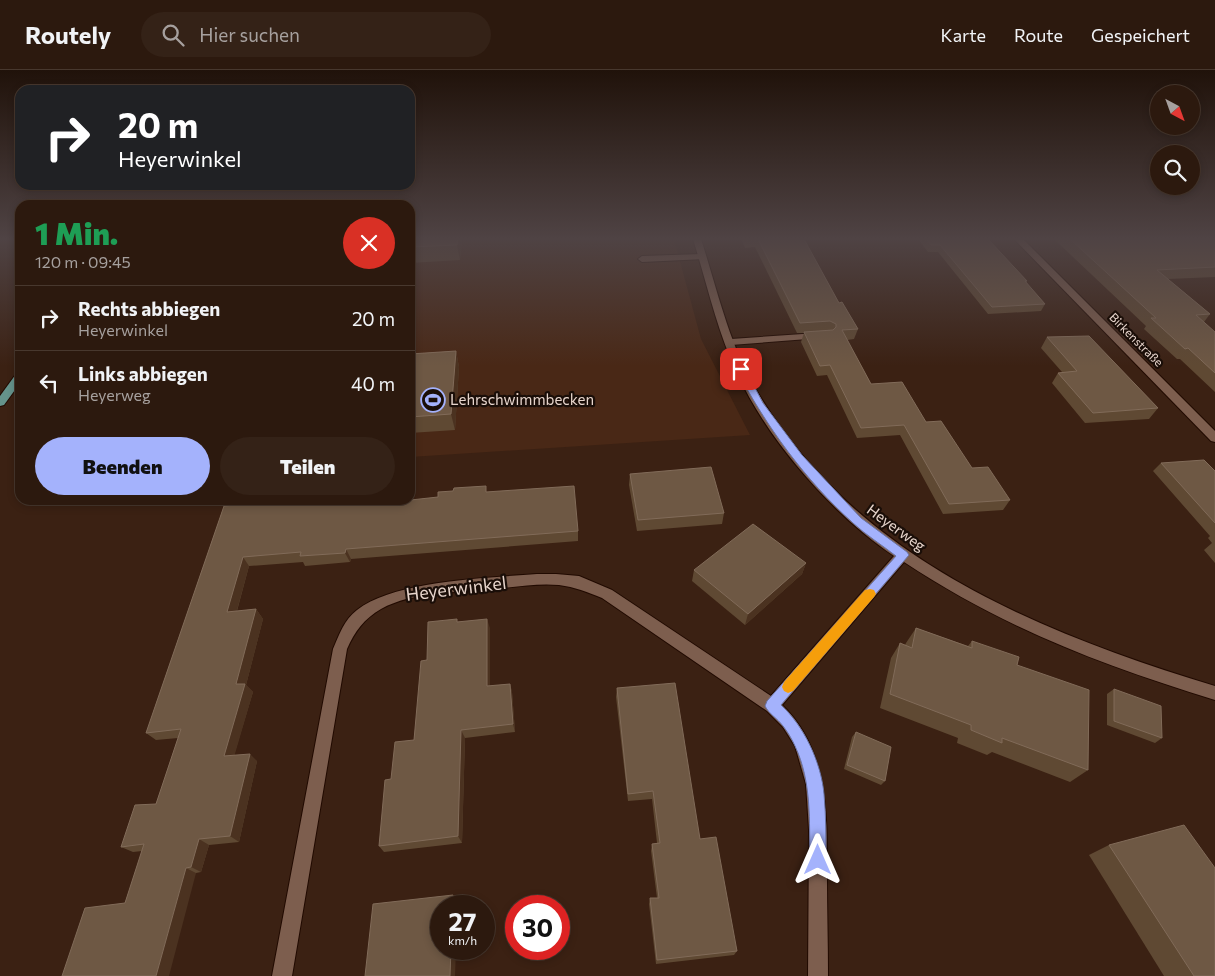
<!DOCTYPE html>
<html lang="de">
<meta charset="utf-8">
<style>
:root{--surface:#2c190e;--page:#342217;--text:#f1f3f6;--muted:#a6a09e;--line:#48382e;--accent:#a4b2fc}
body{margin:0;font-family:Commissioner,sans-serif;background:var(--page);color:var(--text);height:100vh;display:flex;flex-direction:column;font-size:19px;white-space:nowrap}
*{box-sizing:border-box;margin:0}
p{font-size:16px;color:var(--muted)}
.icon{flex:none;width:28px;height:28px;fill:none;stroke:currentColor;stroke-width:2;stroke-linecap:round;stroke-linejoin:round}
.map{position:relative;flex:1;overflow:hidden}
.side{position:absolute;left:15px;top:130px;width:400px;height:305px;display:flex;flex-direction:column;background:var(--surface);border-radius:15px;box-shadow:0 2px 8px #0003,0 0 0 1px var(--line)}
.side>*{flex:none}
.banner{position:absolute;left:15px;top:15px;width:400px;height:105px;border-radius:15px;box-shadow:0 2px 8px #0003,0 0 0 1px var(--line);background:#202124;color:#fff;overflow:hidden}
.needle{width:32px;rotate:139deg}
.buttons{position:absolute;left:1150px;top:15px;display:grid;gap:10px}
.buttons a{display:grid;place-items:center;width:50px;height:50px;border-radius:50%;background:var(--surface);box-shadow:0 2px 8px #0003,0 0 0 1px var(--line);font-size:25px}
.speed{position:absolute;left:430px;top:825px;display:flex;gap:10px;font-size:25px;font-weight:700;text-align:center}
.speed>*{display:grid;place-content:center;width:65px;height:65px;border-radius:50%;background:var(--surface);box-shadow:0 2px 8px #0003,0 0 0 1px var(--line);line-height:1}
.speed small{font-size:12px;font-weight:400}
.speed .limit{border:8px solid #d22;background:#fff;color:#111}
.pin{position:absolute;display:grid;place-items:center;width:42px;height:42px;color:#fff;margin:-21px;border-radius:10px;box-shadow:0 2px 8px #0006}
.me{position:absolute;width:55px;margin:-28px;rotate:0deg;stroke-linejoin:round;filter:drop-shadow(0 0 4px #0008)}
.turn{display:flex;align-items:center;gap:18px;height:105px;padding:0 20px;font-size:22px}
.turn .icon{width:65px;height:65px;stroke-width:2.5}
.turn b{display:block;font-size:35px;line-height:42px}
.round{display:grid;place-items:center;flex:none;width:52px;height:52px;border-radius:26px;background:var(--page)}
.headline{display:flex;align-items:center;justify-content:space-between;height:85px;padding:0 20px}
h1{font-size:30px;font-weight:800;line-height:38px;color:#1e9e55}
.button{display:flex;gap:10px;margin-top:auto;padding:10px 20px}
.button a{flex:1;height:58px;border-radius:30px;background:var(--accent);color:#111;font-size:20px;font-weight:800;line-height:58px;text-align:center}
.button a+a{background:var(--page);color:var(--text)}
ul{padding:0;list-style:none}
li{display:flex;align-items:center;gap:15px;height:65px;padding:0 20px;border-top:1px solid var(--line)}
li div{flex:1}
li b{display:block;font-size:19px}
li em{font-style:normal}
header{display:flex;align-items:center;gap:30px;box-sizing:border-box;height:70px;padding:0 25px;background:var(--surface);border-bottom:1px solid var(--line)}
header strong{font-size:24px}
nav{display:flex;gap:28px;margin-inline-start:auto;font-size:18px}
.search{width:350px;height:45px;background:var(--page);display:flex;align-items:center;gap:12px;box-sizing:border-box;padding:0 18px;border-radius:28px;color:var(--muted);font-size:19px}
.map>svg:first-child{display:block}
</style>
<header>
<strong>Routely</strong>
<div class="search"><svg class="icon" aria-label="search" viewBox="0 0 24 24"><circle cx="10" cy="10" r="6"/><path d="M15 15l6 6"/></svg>Hier suchen</div>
<nav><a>Karte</a><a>Route</a><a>Gespeichert</a></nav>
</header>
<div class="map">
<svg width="1215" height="906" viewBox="0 0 1215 906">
<rect width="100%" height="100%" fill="#3b2113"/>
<polygon fill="#492816" points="410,169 674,169 701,269 750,365 410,387"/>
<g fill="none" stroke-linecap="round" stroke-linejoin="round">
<g stroke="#210a00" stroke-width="2">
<g id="lane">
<polygon points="702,184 706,187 705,189 642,192 638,189 642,186"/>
<polygon points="818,263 823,266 821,268 731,275 726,272 731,269"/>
</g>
</g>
<g stroke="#210a00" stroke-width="2">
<g id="street">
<path d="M693,169h8c16,50 28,104 54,149 97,169 283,244 460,298v14c-113,-35 -211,-72 -311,-138l-122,143c47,45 45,112 45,172 0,33 1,66 1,99h-20l1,-146 -3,-46 -11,-38 -12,-19 -16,-16 -165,-113c-15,-6 -27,-11 -43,-13 -22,-2 -44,2 -65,4 -36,4 -81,2 -113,20 -17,10 -26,22 -34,40l-55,327h-20l61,-327c6,-14 11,-29 24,-39 38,-30 131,-32 180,-36h19l23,2 33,14 159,106 123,-140c-61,-41 -126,-115 -157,-183 -20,-42 -30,-89 -44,-134z"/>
<polygon points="1014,169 1023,169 1215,361 1215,372 1211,371"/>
</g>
</g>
<g stroke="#210a00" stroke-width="2">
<polygon id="primary" points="20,303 20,313 4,335 0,336 0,326 16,304"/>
</g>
<use href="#lane" fill="#7d5e4e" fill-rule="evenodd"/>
<use href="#street" fill="#7d5e4e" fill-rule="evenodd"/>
<use href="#primary" fill="#65938b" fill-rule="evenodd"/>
</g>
<g fill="#5f4933">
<polygon points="410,169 462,169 460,190 410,193"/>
<polygon points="741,169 804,169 839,233 858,259 854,269 847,270 871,314 926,352 972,398 1010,430 1003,440 943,444 900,365 857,368 827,305 817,306 801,272 804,263 797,263 755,177 745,178"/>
<polygon points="918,169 988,169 1027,211 1026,213 1045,234 1041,241 988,244 938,182 928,182"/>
<polygon points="1054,169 1215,169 1215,207 1168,209 1210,244 1204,252 1215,262 1215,322 1180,289 1177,289 1144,259 1146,256"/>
<polygon points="1047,267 1158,338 1149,349 1085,353 1052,313 1058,303 1062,302 1041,278"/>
<polygon points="456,281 459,297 455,360 410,363 410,284"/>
<polygon points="1161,393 1215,401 1215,493 1204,480 1212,473 1208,468 1210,466 1153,401"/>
<polygon points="630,404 724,443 722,454 637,461 629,415"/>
<polygon points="487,422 578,461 578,471 351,489 350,492 305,496 303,492 249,496 237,541 256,539 263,549 246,615 253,622 234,685 257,691 239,772 209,775 201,802 196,803 125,833 142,781 133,782 121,777 156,734 178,668 156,670 146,663 224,436 297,430 314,430 317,435 375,434"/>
<polygon points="806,493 802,504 745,555 692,511 694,500"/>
<polygon points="458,552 490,558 490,616 510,614 512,622 515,662 465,668 462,773 384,782 379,776 391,709 414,670 427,590"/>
<polygon points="916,558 968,576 972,571 1017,595 1088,700 1070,712 992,682 987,685 957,673 958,668 880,638 891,588 900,573 905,575 906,573"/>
<polygon points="617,618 700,769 737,881 734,885 656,894 649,834 650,828 657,828 651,781 652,774 657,773 652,729 628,731 616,627"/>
<polygon points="1114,619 1162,668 1155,673 1107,655 1107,624"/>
<polygon points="856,662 885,711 881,715 844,699 852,667"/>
<polygon points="1109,775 1215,906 1164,906 1089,785"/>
</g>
<g fill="#4b3220">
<polygon points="458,169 462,169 460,190 457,175"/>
<polygon points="456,281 459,297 455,360 451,344"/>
<polygon points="313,430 314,430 318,439 312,435"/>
<polygon points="346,479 351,489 350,492 345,483"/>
<polygon points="243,487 249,496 234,551 227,542"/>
<polygon points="806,493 802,504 745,555 748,544"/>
<polygon points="256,539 263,549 246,615 253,622 232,694 224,686 236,614"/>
<polygon points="487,549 490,558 490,625 487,616"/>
<polygon points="510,614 512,622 515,662 513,654"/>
<polygon points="461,660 465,668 462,773 458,766"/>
<polygon points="250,684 257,691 239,772 230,766"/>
<polygon points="199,769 209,775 201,802 191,797"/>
<polygon points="186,798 196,803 169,906 156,906"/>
<polygon points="453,825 457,831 457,836 453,836"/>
<polygon points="451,879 456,879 455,906 450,906"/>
</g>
<g fill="#6e5844" stroke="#816b59">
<polygon points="410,169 458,169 457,175 410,177"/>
<polygon points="758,169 804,169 839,233 842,232 858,259 842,260 871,314 902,312 926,352 941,351 972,398 988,397 1010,430 949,434 904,355 861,358 830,295 820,296 804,262 833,260 836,257 836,254 830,251 800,253"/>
<polygon points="926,169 988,169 1027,211 1025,211 1045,234 992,237 940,175 931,175"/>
<polygon points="1070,169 1215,169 1215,197 1157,200 1210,244 1196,245 1215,262 1215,303 1188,278 1185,279 1151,248 1156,248"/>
<polygon points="1089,266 1158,338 1093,343 1058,303 1077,301 1047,267"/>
<polygon points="456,281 451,344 410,347 410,284"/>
<polygon points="1204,390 1215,401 1215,453 1161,393"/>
<polygon points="711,397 724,443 638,450 630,404"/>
<polygon points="486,416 486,422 574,416 578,461 346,479 345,483 300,486 301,482 243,487 227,542 256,539 236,614 245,614 224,686 250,684 230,766 199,769 191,797 186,798 156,906 62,906 85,838 125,833 144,774 121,777 135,735 156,734 181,659 146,663 224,436 297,430 313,430 312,435 374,432 374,434 438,427 438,422 453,421 454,418"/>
<polygon points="753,454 806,493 748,544 694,500"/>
<polygon points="457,549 457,552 487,549 487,616 510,614 513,654 461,660 458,766 379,776 385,710 391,709 395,672 414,670 421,591 427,590 428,552"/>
<polygon points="916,558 972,578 972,571 1019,587 1017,595 1089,620 1088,700 1002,668 1002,673 971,660 971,655 890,624 900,573 912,578"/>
<polygon points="675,613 700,769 716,767 737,881 657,890 650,828 659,828 652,774 660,773 653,721 628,724 617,618"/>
<polygon points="1114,619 1161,636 1162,668 1114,651"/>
<polygon points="856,662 891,677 885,711 847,695"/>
<polygon points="1184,755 1215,798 1215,906 1194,906 1109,775"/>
<polygon points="453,825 453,836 441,836 441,879 451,879 450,906 365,906 373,834"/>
</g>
<linearGradient id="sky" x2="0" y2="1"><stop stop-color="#20120a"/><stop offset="0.57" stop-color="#4f4344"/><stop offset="1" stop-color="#4f4344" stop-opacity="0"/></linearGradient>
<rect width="1215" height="296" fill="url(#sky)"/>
<path fill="#a4b2fc" stroke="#6b74a4" d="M741,296l3,1 19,36 39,52 59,63 46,34 2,3 -128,150c23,21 40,57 43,89 2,22 2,44 2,66l-2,5 -6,3 -6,-3 -2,-5c-1,-39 2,-78 -15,-114 -3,-7 -8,-15 -12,-20 -6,-8 -14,-12 -18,-20l2,-5 129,-145c-14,-11 -30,-21 -43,-33 -48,-43 -87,-97 -117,-154z"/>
<polygon fill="#f59e0b" points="870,519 874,520 876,524 874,527 793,621 788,623 784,621 782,617 784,612 865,520"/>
<defs>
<g id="stadium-ring" transform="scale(1.25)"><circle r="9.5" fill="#1a0e08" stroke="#a4b2fc" stroke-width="1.5"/><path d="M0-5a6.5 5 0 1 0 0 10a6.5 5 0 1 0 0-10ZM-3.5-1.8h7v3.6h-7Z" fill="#a4b2fc"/></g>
</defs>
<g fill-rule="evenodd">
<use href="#stadium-ring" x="433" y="330"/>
</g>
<g text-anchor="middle" stroke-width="4.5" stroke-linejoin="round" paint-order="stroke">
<g font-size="12" fill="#e7d5cc" stroke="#1a0e08">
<text transform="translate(1136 270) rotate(45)" y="4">Birkenstraße</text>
</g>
<g font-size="15" fill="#e7d5cc" stroke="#1a0e08" text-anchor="start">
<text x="450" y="335">Lehrschwimmbecken</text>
</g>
<g font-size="15" fill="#e7d5cc" stroke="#1a0e08">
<text transform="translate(896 458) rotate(36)" y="5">Heyerweg</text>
</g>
<g font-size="18" fill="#e7d5cc" stroke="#1a0e08">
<text transform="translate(456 519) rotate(-7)" y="6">Heyerwinkel</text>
</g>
</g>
</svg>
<div class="buttons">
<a><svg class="needle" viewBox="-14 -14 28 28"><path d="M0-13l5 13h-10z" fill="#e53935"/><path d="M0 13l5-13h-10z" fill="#a6a09e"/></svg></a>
<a><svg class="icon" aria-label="search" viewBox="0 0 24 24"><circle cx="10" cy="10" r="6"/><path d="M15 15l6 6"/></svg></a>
</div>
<div class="speed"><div>27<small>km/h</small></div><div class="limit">30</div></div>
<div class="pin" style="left:741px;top:299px;background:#d93025"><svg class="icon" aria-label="arrive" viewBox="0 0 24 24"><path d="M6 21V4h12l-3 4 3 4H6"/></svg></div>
<svg class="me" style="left:818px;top:790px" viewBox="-20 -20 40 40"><path d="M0-17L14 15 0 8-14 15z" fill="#a4b2fc" stroke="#fff" stroke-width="4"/></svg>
<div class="banner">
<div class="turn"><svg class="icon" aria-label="right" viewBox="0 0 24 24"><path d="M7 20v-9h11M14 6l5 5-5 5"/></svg><div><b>20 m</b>Heyerwinkel</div></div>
</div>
<section class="side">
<div class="headline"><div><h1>1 Min.</h1><p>120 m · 09:45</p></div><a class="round" style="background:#d93025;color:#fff"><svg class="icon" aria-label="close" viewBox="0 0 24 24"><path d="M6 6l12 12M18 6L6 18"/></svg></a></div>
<ul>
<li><svg class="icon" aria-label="right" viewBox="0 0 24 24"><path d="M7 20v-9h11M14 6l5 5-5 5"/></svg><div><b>Rechts abbiegen</b><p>Heyerwinkel</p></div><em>20 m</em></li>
<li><svg class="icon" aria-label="left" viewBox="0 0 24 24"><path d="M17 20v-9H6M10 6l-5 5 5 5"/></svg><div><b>Links abbiegen</b><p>Heyerweg</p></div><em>40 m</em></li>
</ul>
<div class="button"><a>Beenden</a><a>Teilen</a></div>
</section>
</div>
